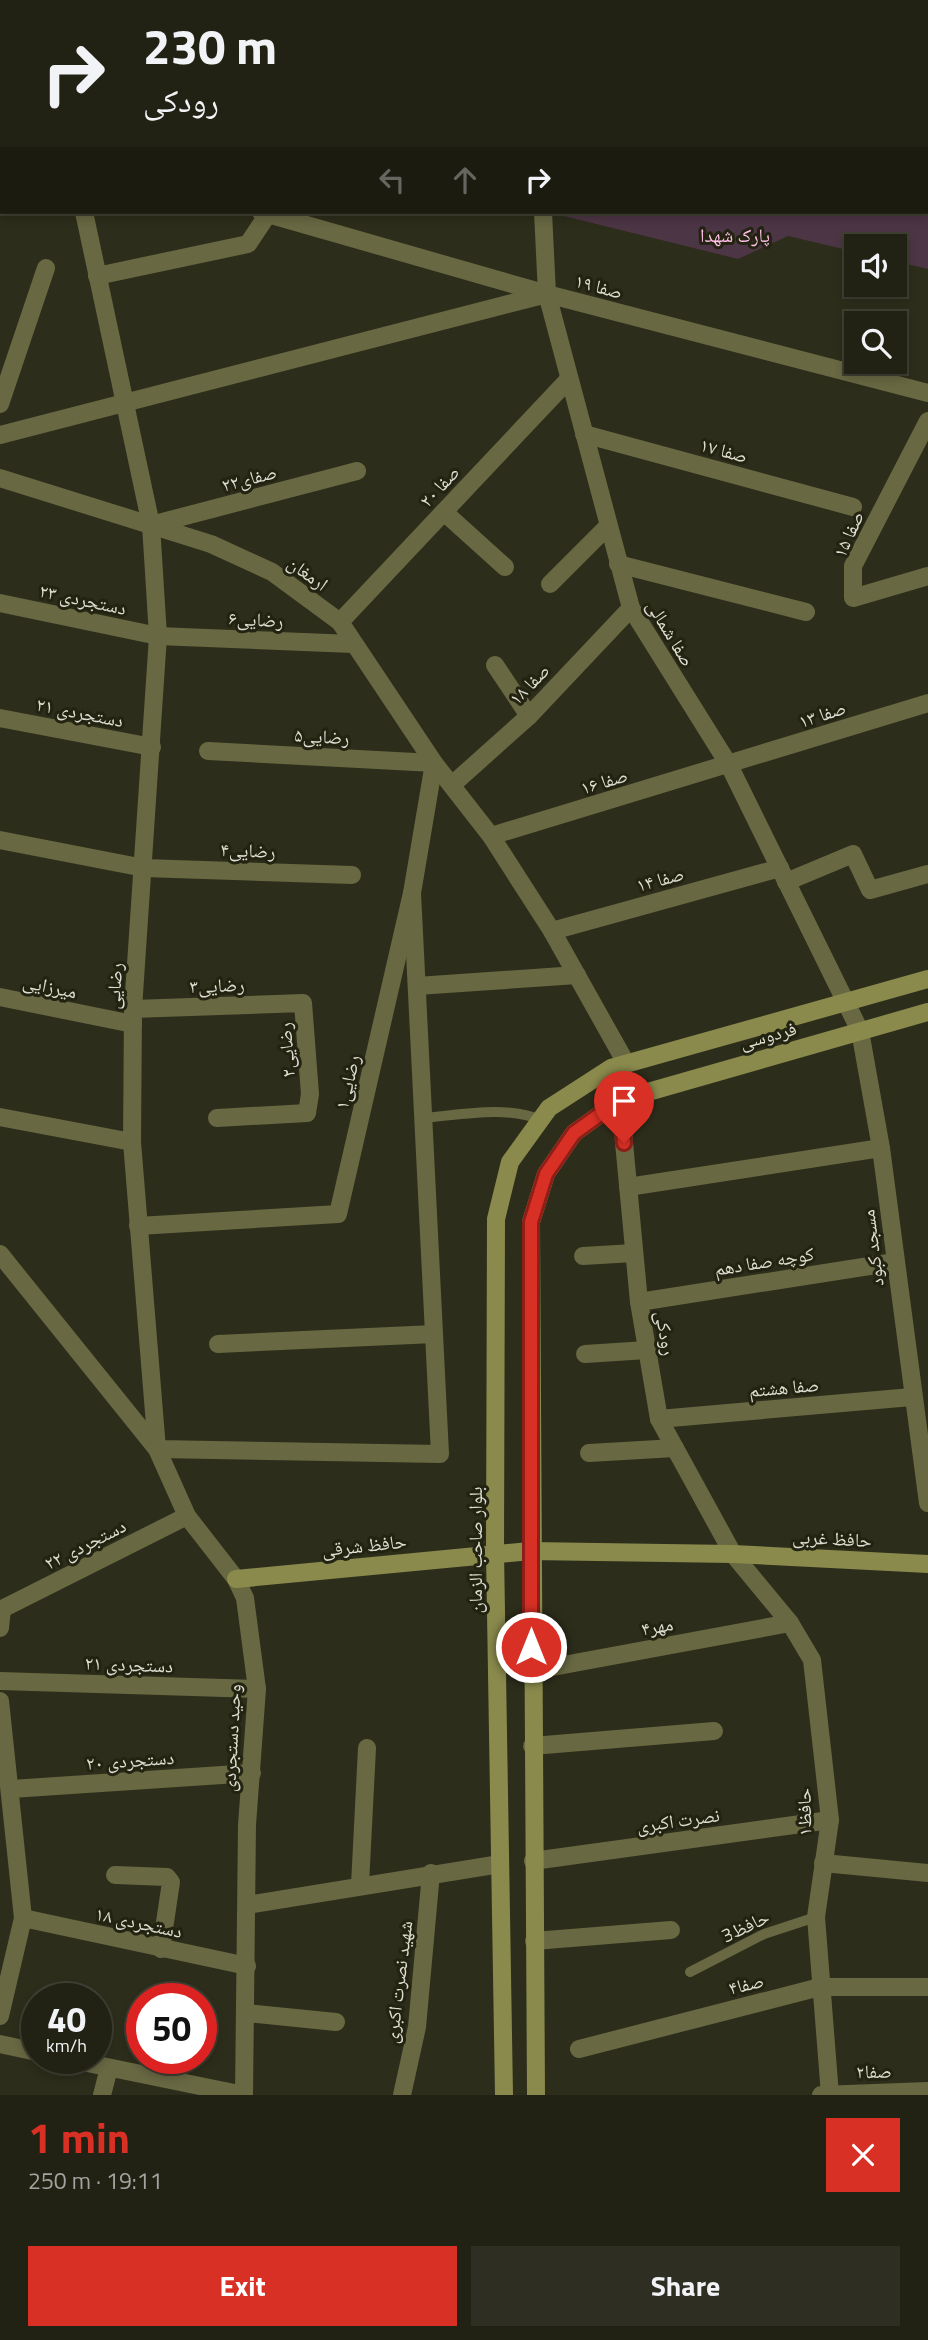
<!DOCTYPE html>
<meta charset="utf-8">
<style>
:root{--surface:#222214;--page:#2e2f22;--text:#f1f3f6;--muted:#a2a4a0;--line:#3f3f34;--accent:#d93025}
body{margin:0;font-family:"Titillium Web","Noto Naskh Arabic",sans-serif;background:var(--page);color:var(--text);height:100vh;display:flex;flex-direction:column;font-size:26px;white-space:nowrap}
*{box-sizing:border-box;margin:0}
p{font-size:23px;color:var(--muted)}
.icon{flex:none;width:38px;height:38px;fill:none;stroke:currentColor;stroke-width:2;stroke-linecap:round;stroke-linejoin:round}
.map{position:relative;height:2095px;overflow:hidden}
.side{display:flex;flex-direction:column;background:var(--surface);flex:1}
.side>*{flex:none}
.guide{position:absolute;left:0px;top:0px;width:929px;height:214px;box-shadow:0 4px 10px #0003,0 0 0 2px var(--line);background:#222214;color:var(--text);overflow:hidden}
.controls{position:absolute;left:844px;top:234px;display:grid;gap:14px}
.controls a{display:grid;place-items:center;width:63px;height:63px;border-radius:0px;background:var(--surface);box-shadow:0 4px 10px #0003,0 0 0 2px var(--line);font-size:35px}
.speed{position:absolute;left:21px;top:1983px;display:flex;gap:14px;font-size:35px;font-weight:700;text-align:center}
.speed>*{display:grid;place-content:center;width:91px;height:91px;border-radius:50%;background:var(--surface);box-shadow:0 4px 10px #0003,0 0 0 2px var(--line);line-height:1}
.speed small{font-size:18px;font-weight:400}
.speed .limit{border:10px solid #d22;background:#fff;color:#111}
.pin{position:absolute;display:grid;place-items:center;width:60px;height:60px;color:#fff;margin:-72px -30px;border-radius:50% 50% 50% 0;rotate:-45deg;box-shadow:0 0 7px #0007}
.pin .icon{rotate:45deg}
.me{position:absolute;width:77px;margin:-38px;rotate:0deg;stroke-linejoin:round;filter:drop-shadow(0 0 5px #0008)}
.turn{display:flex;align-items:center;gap:24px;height:147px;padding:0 28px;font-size:32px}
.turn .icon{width:91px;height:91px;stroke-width:2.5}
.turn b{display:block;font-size:49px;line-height:60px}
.lanes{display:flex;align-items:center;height:66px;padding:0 28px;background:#0003;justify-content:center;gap:35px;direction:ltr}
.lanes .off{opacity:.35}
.round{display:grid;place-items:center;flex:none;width:74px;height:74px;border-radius:0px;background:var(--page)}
.overview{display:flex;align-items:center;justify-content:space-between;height:119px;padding:0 28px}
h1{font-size:42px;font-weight:700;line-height:52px;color:var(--accent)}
.cta{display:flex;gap:14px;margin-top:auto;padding:14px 28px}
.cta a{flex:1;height:80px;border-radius:0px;background:var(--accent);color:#fff;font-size:28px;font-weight:700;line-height:80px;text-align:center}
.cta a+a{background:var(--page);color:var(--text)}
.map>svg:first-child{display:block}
</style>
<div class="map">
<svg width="928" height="2095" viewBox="0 0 928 2095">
<rect width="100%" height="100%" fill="#2d2d1b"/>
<polygon fill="#4c3544" points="928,208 928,269 894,261 894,247 856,247 856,252 788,236 738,259 564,216 564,212 928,212"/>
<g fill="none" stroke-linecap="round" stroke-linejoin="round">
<g stroke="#686843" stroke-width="10">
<path d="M423,1118c37,-3 83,-13 118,2"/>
<polyline points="690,1972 764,1934 816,1917"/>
</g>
<g stroke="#686843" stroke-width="18">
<polyline points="38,0 39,2"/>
<polyline points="225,0 231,2"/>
<polyline points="532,0 532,2"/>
<polyline points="777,0 777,2"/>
<polyline points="666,2 679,0"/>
<polyline points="0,138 2,139"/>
<polyline points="84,212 151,525 158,636 133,1009 132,1142 157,1449 440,1454 412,893"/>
<polyline points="261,212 547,294 928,393"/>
<polyline points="543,212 547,294 631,608 729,765 860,1031 881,1148 928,1503"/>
<polyline points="97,276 248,244 268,214"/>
<polyline points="0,404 46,268"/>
<polyline points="928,421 853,566 853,598 928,576"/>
<polyline points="584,434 853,507"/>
<polyline points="0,435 547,294"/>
<polyline points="0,478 211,544 272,572 340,622 434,763 491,836 552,931 626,1063"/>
<polyline points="444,512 505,567"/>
<polyline points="151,525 357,471"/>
<polyline points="618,564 806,612"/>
<polyline points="550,584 608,526"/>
<polyline points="0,603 158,636 353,644"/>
<polyline points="340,622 569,379"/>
<polyline points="495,665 529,716"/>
<polyline points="0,718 152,747"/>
<polyline points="453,784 529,716 631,608"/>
<polyline points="491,836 928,703"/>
<polyline points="0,840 144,868 352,875"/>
<polyline points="786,882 853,854 870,890 928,874"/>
<polyline points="552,931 780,868"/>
<polyline points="417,986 577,975"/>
<polyline points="0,997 133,1024"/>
<polyline points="133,1009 303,1003 310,1094 307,1113 217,1118"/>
<polyline points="620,1100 639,1302 659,1419 733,1554 790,1623 812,1660 830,1820 816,1917 830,2095"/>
<polyline points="0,1117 132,1142"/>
<polyline points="628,1187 881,1148"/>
<polyline points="138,1226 338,1214 412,893 434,763 208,751"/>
<polyline points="0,1254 157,1449 187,1516 236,1579 245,1598 257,1689 247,1825 244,2095"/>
<polyline points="583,1256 634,1253"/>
<polyline points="639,1302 895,1262"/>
<polyline points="218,1344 434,1334"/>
<polyline points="585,1354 647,1350"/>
<polyline points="659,1419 912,1397"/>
<polyline points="589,1453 675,1448"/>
<polyline points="2,1609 187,1516"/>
<polyline points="0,1628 2,1609"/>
<polyline points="531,1671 790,1623"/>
<polyline points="0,1681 257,1689"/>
<polyline points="0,1701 23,1918 0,2016"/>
<polyline points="532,1746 714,1731"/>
<polyline points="11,1789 252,1773"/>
<polyline points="533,1861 830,1820"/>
<polyline points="823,1863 928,1873"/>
<polyline points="115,1875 167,1877 171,1882 161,1949"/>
<polyline points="360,1885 367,1748"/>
<polyline points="247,1905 500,1864"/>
<polyline points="23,1918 247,1966"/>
<polyline points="534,1941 671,1930"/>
<polyline points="246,2013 336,2022"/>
<polyline points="0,2044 37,2052"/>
<polyline points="579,2049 820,1987 928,1987"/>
<polyline points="63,2058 244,2095"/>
<polyline points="102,2095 109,2068"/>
<polyline points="402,2095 417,2027 431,1873"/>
<polyline points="821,2095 928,2091"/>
</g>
<g stroke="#8a8a4d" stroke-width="18">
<polyline points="236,1579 530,1551 733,1554 928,1564"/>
<polyline points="504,2095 495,1552 496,1219 510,1162 549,1108 611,1068 928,979"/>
<polyline points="536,2095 531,1222 546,1174 574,1133 620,1100 928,1012"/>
</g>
</g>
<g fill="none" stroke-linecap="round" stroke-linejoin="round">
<g stroke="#8d1f18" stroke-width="18">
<polyline id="route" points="531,1647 531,1222 546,1174 574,1133 620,1100 624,1143"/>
</g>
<use href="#route" stroke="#d93025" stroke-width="12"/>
</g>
<g text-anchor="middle" stroke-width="6" stroke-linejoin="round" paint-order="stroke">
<g font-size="19" fill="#ffbee7" stroke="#232311">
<text x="735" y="242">پارک شهدا</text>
</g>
<g font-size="19" fill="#ddddd1" stroke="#232311">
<text transform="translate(599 286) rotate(15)" y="7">صفا ۱۹</text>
<text transform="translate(724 450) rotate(15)" y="7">صفا ۱۷</text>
<text transform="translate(249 478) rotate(-15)" y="7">صفای۲۲</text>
<text transform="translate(439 486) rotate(-47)" y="7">صفا ۲۰</text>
<text transform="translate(848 534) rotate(-66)" y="7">صفا ۱۵</text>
<text transform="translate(308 573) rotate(36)" y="7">ارمغان</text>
<text transform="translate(83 599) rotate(12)" y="7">دستجردی ۲۳</text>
<text transform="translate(256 619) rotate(3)" y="7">رضایی۶</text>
<text transform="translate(671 633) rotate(59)" y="7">صفا شمالی</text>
<text transform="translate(529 684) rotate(-46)" y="7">صفا ۱۸</text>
<text transform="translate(80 712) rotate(11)" y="7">دستجردی ۲۱</text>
<text transform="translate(822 714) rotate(-18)" y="7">صفا ۱۳</text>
<text transform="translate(322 736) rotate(3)" y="7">رضایی۵</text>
<text transform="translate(604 781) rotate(-17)" y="7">صفا ۱۶</text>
<text transform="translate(248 850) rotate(2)" y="7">رضایی۴</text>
<text transform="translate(660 879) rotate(-15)" y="7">صفا ۱۴</text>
<text transform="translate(217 985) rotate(-2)" y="7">رضایی۳</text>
<text transform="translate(50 986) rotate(12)" y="7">میرزایی</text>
<text transform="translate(114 986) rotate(-86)" y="7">رضایی</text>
<text transform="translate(768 1035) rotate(-15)" y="7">فردوسی</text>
<text transform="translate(286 1050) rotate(-94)" y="7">رضایی۲</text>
<text transform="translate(347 1082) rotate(-77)" y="7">رضایی۱</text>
<text transform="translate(872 1248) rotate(-97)" y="7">مسجد کبود</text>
<text transform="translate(764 1261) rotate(-9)" y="7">کوچه صفا دهم</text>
<text transform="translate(666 1333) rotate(80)" y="7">رودکی</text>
<text transform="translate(784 1387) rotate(-5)" y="7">صفا هشتم</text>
<text transform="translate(832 1538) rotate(3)" y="7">حافظ غربی</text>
<text transform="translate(85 1544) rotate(-27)" y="7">دستجردی ۲۲</text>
<text transform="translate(364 1545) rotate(-6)" y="7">حافظ شرقی</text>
<text transform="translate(475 1550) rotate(-90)" y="7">بلوار صاحب الزمان</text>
<text transform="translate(657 1626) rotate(-10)" y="7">مهر۴</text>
<text transform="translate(129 1664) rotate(2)" y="7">دستجردی ۲۱</text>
<text transform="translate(231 1738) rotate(-87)" y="7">وحید دستجردی</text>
<text transform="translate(130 1760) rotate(-4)" y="7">دستجردی ۲۰</text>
<text transform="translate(804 1812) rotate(-91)" y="7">حافظ۱</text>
<text transform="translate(678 1820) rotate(-8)" y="7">نصرت اکبری</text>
<text transform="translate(139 1922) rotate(12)" y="7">دستجردی ۱۸</text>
<text transform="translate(745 1926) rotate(-25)" y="7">حافظ3</text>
<text transform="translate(398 1982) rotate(-83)" y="7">شهید نصرت اکبری</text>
<text transform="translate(746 1984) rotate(-14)" y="7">صفا۴</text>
<text transform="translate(874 2071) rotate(-1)" y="7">صفا۲</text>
</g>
</g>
</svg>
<div class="controls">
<a><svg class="icon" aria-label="sound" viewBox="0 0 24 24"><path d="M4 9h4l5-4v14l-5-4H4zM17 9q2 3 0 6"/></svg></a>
<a><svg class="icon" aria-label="search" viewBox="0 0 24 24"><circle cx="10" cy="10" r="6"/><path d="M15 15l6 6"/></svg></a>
</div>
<div class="speed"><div>40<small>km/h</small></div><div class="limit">50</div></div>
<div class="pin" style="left:624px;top:1143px;background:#d93025"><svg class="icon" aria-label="arrive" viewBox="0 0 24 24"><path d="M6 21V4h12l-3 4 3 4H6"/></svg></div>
<svg class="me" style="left:531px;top:1647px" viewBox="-20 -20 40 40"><circle r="17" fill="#d93025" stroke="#fff" stroke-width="3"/><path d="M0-11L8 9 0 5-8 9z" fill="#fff"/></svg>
<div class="guide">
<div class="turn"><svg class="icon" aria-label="right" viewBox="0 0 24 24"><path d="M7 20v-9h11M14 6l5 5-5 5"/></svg><div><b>230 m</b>رودکی</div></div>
<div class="lanes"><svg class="icon off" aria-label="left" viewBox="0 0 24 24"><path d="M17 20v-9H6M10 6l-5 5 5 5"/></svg><svg class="icon off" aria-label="ahead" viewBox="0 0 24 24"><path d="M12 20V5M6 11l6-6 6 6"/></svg><svg class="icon" aria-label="right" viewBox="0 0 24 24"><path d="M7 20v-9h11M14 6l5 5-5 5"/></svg></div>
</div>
</div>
<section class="side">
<div class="overview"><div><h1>1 min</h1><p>250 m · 19:11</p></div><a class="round" style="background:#d93025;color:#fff"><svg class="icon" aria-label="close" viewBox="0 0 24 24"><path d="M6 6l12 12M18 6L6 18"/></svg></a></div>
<div class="cta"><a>Exit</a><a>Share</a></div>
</section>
